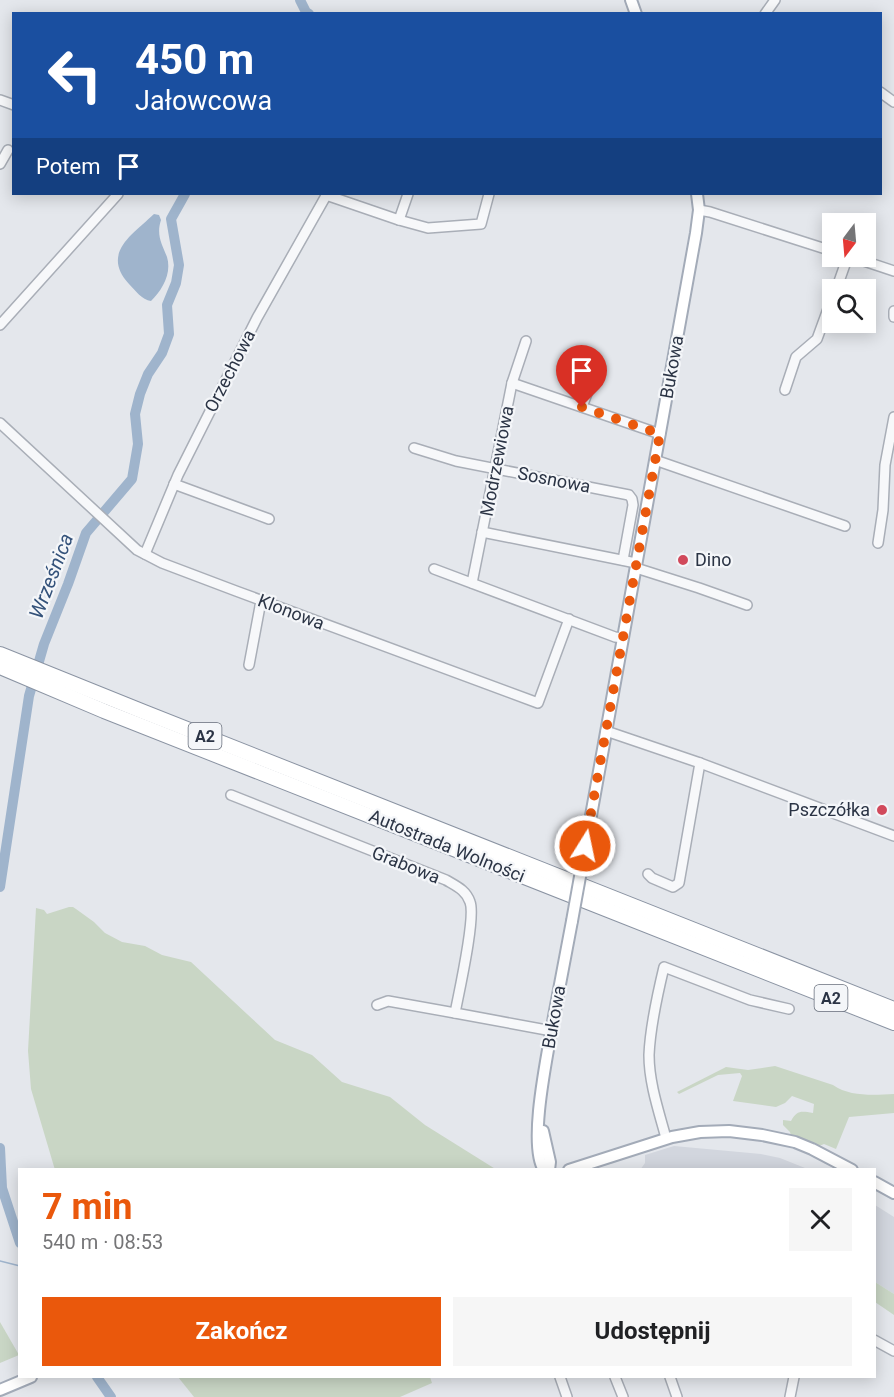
<!DOCTYPE html>
<html lang="pl">
<meta charset="utf-8">
<style>
:root{--surface:#fff;--page:#f6f6f6;--text:#202124;--muted:#757577;--accent:#ea580c}
body{margin:0;font-family:Roboto,sans-serif;background:var(--page);color:var(--text);height:100vh;display:flex;flex-direction:column;font-size:22px;white-space:nowrap}
*{box-sizing:border-box;margin:0}
p{font-size:20px;color:var(--muted)}
.icon{flex:none;width:33px;height:33px;fill:none;stroke:currentColor;stroke-width:2;stroke-linecap:round;stroke-linejoin:round}
.map{position:relative;flex:1;overflow:hidden}
.panel{position:absolute;left:18px;top:1168px;width:858px;height:210px;display:flex;flex-direction:column;background:var(--surface);border-radius:0px;box-shadow:0 3px 15px #0003}
.panel>*{flex:none}
.banner{position:absolute;left:12px;top:12px;width:870px;height:183px;border-radius:0px;box-shadow:0 3px 15px #0003;background:#1a4fa0;color:#fff;overflow:hidden}
.needle{width:39px;rotate:196deg}
.controls{position:absolute;left:822px;top:213px;display:grid;gap:12px}
.controls a{display:grid;place-items:center;width:54px;height:54px;border-radius:0px;background:var(--surface);box-shadow:0 3px 15px #0003;font-size:30px}
.pin{position:absolute;display:grid;place-items:center;width:51px;height:51px;color:#fff;margin:-62px -26px;border-radius:50% 50% 50% 0;rotate:-45deg;box-shadow:0 0 6px #0007}
.pin .icon{rotate:45deg}
.me{position:absolute;width:66px;margin:-33px;rotate:10deg;stroke-linejoin:round;filter:drop-shadow(0 0 4px #0008)}
.turn{display:flex;align-items:center;gap:21px;height:126px;padding:0 24px;font-size:27px}
.turn .icon{width:78px;height:78px;stroke-width:2.5}
.turn b{display:block;font-size:42px;line-height:51px}
.then{display:flex;align-items:center;height:57px;padding:0 24px;background:#0003;gap:12px;font-size:22px}
.round{display:grid;place-items:center;flex:none;width:63px;height:63px;border-radius:0px;background:var(--page)}
.headline{display:flex;align-items:center;justify-content:space-between;height:102px;padding:0 24px}
h1{font-size:36px;font-weight:700;line-height:45px;color:var(--accent)}
.cta{display:flex;gap:12px;margin-top:auto;padding:12px 24px}
.cta a{flex:1;height:69px;border-radius:0px;background:var(--accent);color:#fff;font-size:24px;font-weight:700;line-height:69px;text-align:center}
.cta a+a{background:var(--page);color:var(--text)}
.map>svg:first-child{display:block}
</style>
<div class="map">
<svg width="894" height="1397" viewBox="0 0 894 1397">
<rect width="100%" height="100%" fill="#e4e7ec"/>
<g fill="#d2d6de">
<polygon points="674,1146 761,1154 780,1158 810,1170 640,1170 645,1163 645,1155"/>
<polygon points="875,1205 894,1217 894,1294 875,1282"/>
</g>
<g fill="#c9d6c5">
<polygon points="69,907 73,907 76,909 94,922 105,933 122,942 145,946 162,955 191,962 275,1040 312,1055 342,1082 390,1097 425,1125 497,1170 55,1170 31,1089 28,1051 36,908 44,910 47,914"/>
<path d="M775,1066l58,19c17,12 41,10 61,9v19l-45,4 -13,32 -12,-5 -5,2 -28,-10 -1,-4 -7,-7v-5l8,1c6,-11 10,-10 22,-8l1,-9 -22,-8 -7,7 -9,4 -43,-6 9,-25 -2,-3 -22,2 -39,19 -2,-2 49,-25 22,3z"/>
<polygon points="875,1282 894,1294 894,1315 875,1302"/>
<polygon points="0,1322 19,1355 0,1363"/>
<polygon points="178,1377 430,1377 432,1383 400,1397 194,1397"/>
</g>
<path fill="#9fb4cc" d="M154,214l5,1 2,5c-5,15 1,24 6,37 5,17 -5,33 -16,44 -9,-1 -16,-11 -22,-17 -28,-31 3,-49 25,-70z"/>
<g fill="none" stroke-linecap="round" stroke-linejoin="round">
<polyline stroke="#9fb4cc" stroke-width="1.5" points="0,1261 20,1266"/>
<g stroke="#9fb4cc" stroke-width="10">
<polyline points="300,0 306,12 309,14"/>
<polyline points="0,887 29,696 44,644 68,584 86,533 132,479 138,444 135,414 140,394 148,374 162,353 169,334 167,305 176,283 179,265 171,219 185,194"/>
<polyline points="0,1148 2,1188 20,1243"/>
<polyline points="97,1377 111,1397"/>
</g>
<g stroke="#a9aeb7" stroke-width="12">
<g id="minor">
<polyline points="765,14 775,0"/>
<polyline points="880,92 894,102"/>
<polyline points="0,100 14,105"/>
<polyline points="0,164 8,150"/>
<polyline points="326,195 399,220 428,228 481,224 489,194"/>
<polyline points="699,210 710,212 832,251"/>
<polyline points="399,220 408,194"/>
<polyline points="849,256 894,271"/>
<polyline points="836,290 848,256"/>
<polyline points="894,311 894,317"/>
<polyline points="0,325 118,194"/>
<polyline points="512,383 660,434"/>
<polyline points="785,390 796,357 817,339 832,298"/>
<polyline points="582,407 598,364"/>
<polyline points="0,423 137,550 162,563 236,591 538,703 569,619"/>
<polyline points="414,448 456,461 629,495 632,499 633,505 623,560"/>
<polyline points="655,460 845,526"/>
<polyline points="174,484 269,519"/>
<polyline points="482,532 636,563"/>
<polyline points="878,543 883,510 885,465 894,417"/>
<polyline points="145,554 178,475 257,318 327,194"/>
<polyline points="636,568 699,588 747,605"/>
<polyline points="434,569 615,637 623,638"/>
<polyline points="472,583 512,383 526,341"/>
<polyline points="249,665 261,601"/>
<polyline points="606,731 700,763 894,836"/>
<path d="M231,795l215,85c10,6 20,10 24,22 6,15 -11,90 -15,111l97,18"/>
<polyline points="648,874 652,878 673,887 679,883 700,763"/>
<polyline points="377,1005 388,1001 455,1013"/>
<path d="M666,1138c-7,-26 -17,-55 -17,-83 1,-25 9,-63 15,-88l86,33 39,9"/>
<polyline points="874,1340 894,1351"/>
<polyline points="560,1377 567,1397"/>
<polyline points="615,1377 623,1397"/>
<polyline points="670,1377 677,1397"/>
<polyline points="790,1397 794,1377"/>
</g>
</g>
<g stroke="#a3abb8" stroke-width="14">
<g id="major">
<polyline points="631,0 636,14"/>
<polyline points="583,860 696,233 699,210 697,194"/>
<polyline points="543,1131 550,1162 549,1170"/>
<path d="M544,1170c-17,-26 5,-122 10,-154 6,-32 12,-64 18,-95"/>
<polyline points="569,1170 672,1137 700,1132 729,1131 762,1135 795,1142 812,1149 852,1170"/>
<polyline points="874,1182 894,1193"/>
<polyline points="0,1390 31,1377"/>
</g>
</g>
<g stroke="#8b94a3" stroke-width="16">
<g id="highway">
<polyline points="0,654 144,712 894,1009"/>
<polyline points="0,667 104,711 894,1023"/>
</g>
</g>
<use href="#minor" stroke="#f7f8fa" stroke-width="9"/>
<use href="#major" stroke="#fff" stroke-width="10"/>
<use href="#highway" stroke="#fff" stroke-width="14"/>
<g stroke="#a3abb8" stroke-width="14" stroke-linecap="butt">
<polyline id="major-bridge" points="572,921 583,860"/>
</g>
<use href="#major-bridge" stroke="#fff" stroke-width="10"/>
</g>
<g fill="none" stroke-linecap="round" stroke-linejoin="round">
<polyline stroke="#ea580c" stroke-width="10" stroke-dasharray="0 18" points="582,407 660,434 585,846"/>
</g>
<g fill="#d1495b" stroke="#f4f6f9" stroke-width="2">
<circle cx="683" cy="560" r="6"/>
<circle cx="882" cy="810" r="6"/>
</g>
<g text-anchor="middle" stroke-width="4.5" stroke-linejoin="round" paint-order="stroke">
<g fill="#f4f6f9" stroke="#676e7b" stroke-width="1.5">
<rect x="188.5" y="723" width="33" height="26" rx="4.5"/>
<rect x="814.5" y="985" width="33" height="26" rx="4.5"/>
</g>
<g font-size="16" font-weight="bold" fill="#2b3445">
<text x="205" y="742">A2</text>
<text x="831" y="1004">A2</text>
</g>
<g font-size="18" fill="#2b3445" stroke="#f4f6f9">
<text transform="translate(672 367) rotate(-80)" y="6">Bukowa</text>
<text transform="translate(230 371) rotate(-63)" y="6">Orzechowa</text>
<text transform="translate(497 461) rotate(-79)" y="6">Modrzewiowa</text>
<text transform="translate(554 480) rotate(11)" y="6">Sosnowa</text>
<text transform="translate(291 612) rotate(21)" y="6">Klonowa</text>
<text transform="translate(447 846) rotate(22)" y="6">Autostrada Wolności</text>
<text transform="translate(406 865) rotate(22)" y="6">Grabowa</text>
<text transform="translate(554 1017) rotate(-80)" y="6">Bukowa</text>
</g>
<g font-size="18" fill="#2b3445" stroke="#f4f6f9" text-anchor="start">
<text x="695" y="566">Dino</text>
<text x="870" y="816" text-anchor="end">Pszczółka</text>
</g>
<g font-size="20" font-style="italic" fill="#34527a" stroke="#f4f6f9">
<text transform="translate(51 576) rotate(-69)" y="7">Wrześnica</text>
</g>
</g>
</svg>
<div class="controls">
<a><svg class="needle" viewBox="-14 -14 28 28"><path d="M0-13l5 13h-10z" fill="#e53935"/><path d="M0 13l5-13h-10z" fill="#757577"/></svg></a>
<a><svg class="icon" aria-label="search" viewBox="0 0 24 24"><circle cx="10" cy="10" r="6"/><path d="M15 15l6 6"/></svg></a>
</div>
<div class="pin" style="left:582px;top:407px;background:#d93025"><svg class="icon" aria-label="arrive" viewBox="0 0 24 24"><path d="M6 21V4h12l-3 4 3 4H6"/></svg></div>
<svg class="me" style="left:585px;top:846px" viewBox="-20 -20 40 40"><circle r="17" fill="#ea580c" stroke="#fff" stroke-width="3"/><path d="M0-11L8 9 0 5-8 9z" fill="#fff"/></svg>
<div class="banner">
<div class="turn"><svg class="icon" aria-label="left" viewBox="0 0 24 24"><path d="M17 20v-9H6M10 6l-5 5 5 5"/></svg><div><b>450 m</b>Jałowcowa</div></div>
<div class="then">Potem<svg class="icon" aria-label="arrive" viewBox="0 0 24 24"><path d="M6 21V4h12l-3 4 3 4H6"/></svg></div>
</div>
<section class="panel">
<div class="headline"><div><h1>7 min</h1><p>540 m · 08:53</p></div><a class="round"><svg class="icon" aria-label="close" viewBox="0 0 24 24"><path d="M6 6l12 12M18 6L6 18"/></svg></a></div>
<div class="cta"><a>Zakończ</a><a>Udostępnij</a></div>
</section>
</div>
